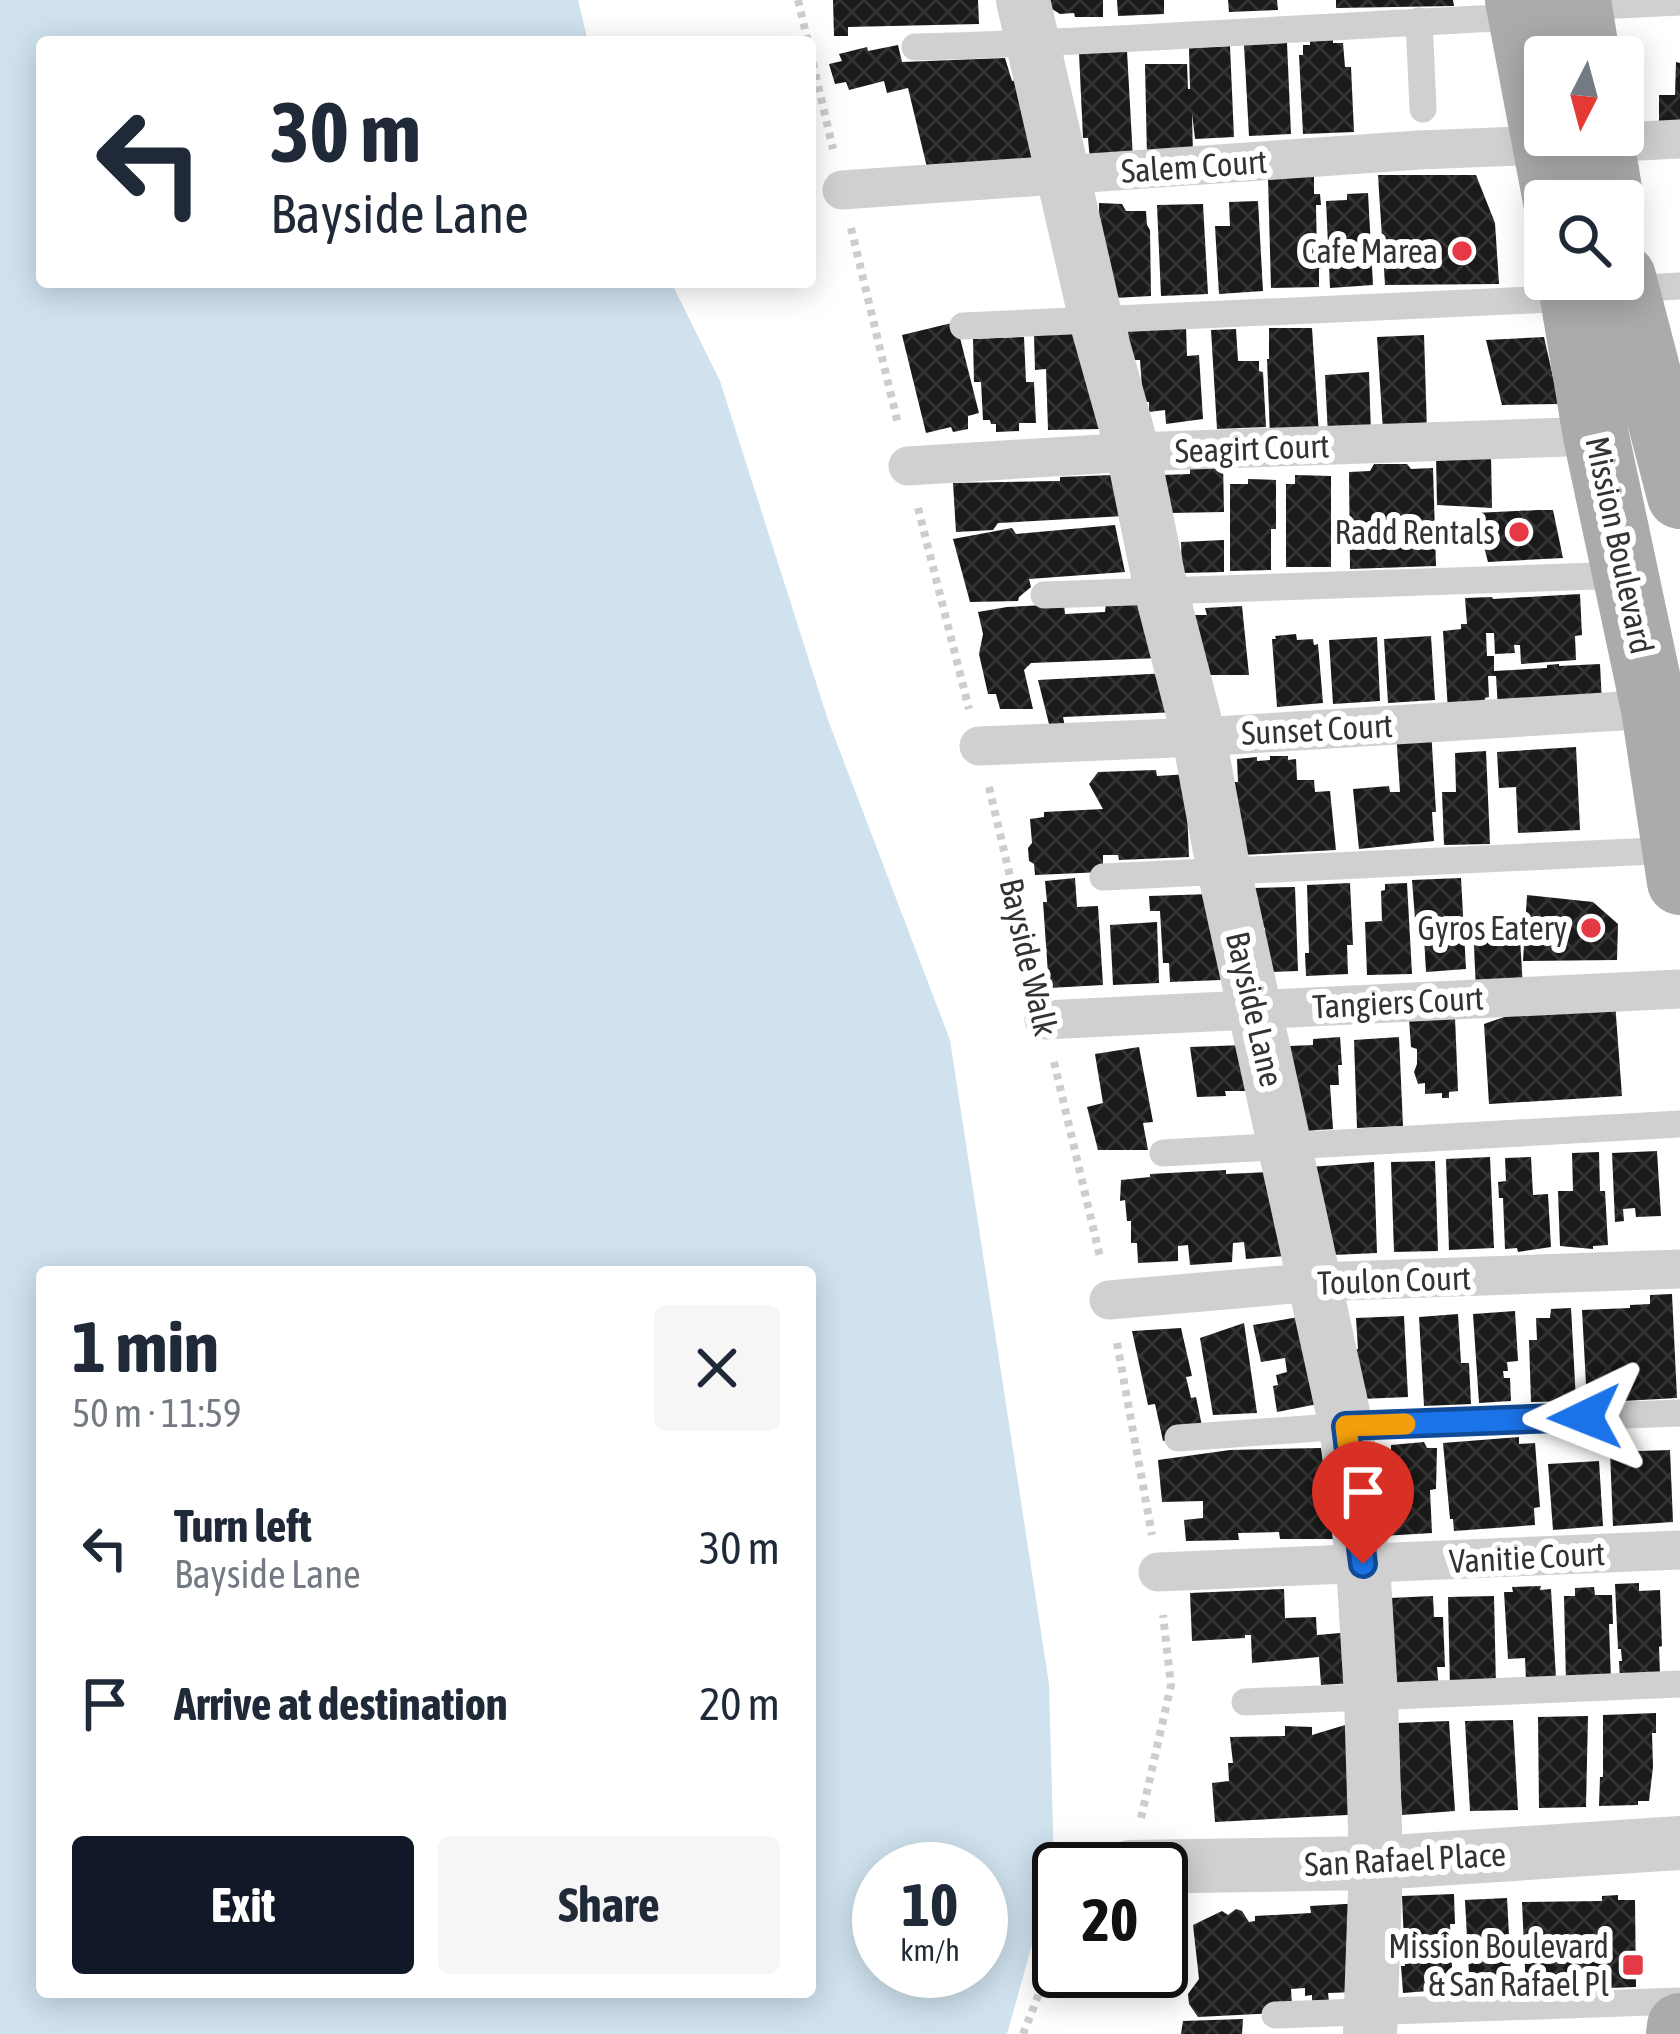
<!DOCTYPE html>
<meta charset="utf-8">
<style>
:root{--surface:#fff;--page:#f6f6f7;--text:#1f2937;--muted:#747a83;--accent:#111827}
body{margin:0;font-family:"Asap Condensed",sans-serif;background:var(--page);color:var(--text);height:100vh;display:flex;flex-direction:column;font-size:45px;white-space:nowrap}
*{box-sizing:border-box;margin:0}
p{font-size:39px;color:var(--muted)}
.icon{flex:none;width:66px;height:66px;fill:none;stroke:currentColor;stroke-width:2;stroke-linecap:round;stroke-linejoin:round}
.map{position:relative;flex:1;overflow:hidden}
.side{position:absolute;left:36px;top:1266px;width:780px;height:732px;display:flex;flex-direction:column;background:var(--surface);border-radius:12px;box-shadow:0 6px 30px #0003}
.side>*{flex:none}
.guide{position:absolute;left:36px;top:36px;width:780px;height:252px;border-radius:12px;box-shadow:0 6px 30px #0003;background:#fff;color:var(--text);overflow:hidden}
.needle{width:78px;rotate:186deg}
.tools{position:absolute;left:1524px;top:36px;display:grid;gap:24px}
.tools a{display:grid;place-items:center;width:120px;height:120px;border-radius:12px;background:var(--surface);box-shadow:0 6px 30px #0003;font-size:60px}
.speed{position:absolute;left:852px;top:1842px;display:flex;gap:24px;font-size:60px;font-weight:700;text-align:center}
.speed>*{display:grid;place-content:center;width:156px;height:156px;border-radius:50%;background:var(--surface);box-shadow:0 6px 30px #0003;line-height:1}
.speed small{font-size:30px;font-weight:400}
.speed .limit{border:6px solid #111;border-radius:18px;background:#fff;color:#111}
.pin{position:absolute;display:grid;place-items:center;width:102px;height:102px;color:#fff;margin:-123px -51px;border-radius:50% 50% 50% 0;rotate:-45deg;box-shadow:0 0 12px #0007}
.pin .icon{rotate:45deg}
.me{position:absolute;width:132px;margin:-66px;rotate:268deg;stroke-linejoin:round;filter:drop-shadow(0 0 9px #0008)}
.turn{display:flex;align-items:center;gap:42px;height:252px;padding:0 36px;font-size:54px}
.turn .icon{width:156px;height:156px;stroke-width:2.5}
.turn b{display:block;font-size:84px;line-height:102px}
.round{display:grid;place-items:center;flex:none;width:126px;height:126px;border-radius:12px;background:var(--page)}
.summary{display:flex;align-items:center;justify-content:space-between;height:204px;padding:0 36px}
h1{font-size:72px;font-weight:700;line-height:90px}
.primary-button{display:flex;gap:24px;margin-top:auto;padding:24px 36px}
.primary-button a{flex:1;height:138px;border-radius:12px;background:var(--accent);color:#fff;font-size:48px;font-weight:700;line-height:138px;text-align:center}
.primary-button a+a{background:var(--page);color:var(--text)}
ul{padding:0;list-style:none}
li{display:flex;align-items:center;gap:36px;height:156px;padding:0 36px}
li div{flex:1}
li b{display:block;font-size:45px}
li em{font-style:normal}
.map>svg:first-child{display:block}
</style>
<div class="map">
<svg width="1680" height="2034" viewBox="0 0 1680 2034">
<defs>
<pattern id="building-cross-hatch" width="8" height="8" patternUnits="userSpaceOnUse" patternTransform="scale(3)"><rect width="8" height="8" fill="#1a1a1a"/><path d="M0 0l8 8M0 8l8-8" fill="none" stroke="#333"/></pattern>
</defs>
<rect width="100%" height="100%" fill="#fff"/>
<path fill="#cfe2ee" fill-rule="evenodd" d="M0,0h578l10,42h-546v240h629l49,99 108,339 122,320 99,644 5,182 -47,168h-1007zM42,1272h768v720h-768zM879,1869h102v102h-102z"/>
<g fill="url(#building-cross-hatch)">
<polygon points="833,0 978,0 979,24 848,27 848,36 834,36"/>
<polygon points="1048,0 1103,0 1103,17 1075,17 1074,13 1060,14 1049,7"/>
<polygon points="1117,0 1164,0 1164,14 1118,16"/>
<polygon points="1228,0 1277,0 1278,10 1229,12"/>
<polygon points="1336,0 1453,0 1454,6 1336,8"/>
<polygon points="1333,39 1333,43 1343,43 1345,67 1351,67 1354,132 1303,134 1299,55 1303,55 1303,45 1310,45 1310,41"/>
<polygon points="1287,43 1291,134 1249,136 1244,45"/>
<polygon points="898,45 902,62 1005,58 1012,81 1027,78 1051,173 930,180 908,88 887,93 884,81 849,90 846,82 835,84 829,64 842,61 839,54 867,47 868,51"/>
<polygon points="1230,46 1234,137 1195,139 1192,113 1193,156 1147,157 1145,64 1187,64 1188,89 1190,89 1189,48"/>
<polygon points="1127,51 1133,159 1090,161 1088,138 1083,138 1079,53"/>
<polygon points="1676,62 1680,63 1680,135 1659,135 1659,95 1675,95"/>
<polygon points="1378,175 1476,175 1495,223 1499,284 1385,285"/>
<polygon points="1314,176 1314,194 1320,194 1321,205 1316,205 1317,257 1323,257 1323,269 1319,269 1319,287 1271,288 1268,178"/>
<polygon points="1368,193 1373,285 1330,288 1326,201 1347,200 1347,194"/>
<polygon points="1258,201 1263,291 1219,294 1215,226 1230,226 1229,202"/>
<polygon points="1099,203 1122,204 1126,211 1146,211 1147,225 1150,230 1151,296 1114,298 1099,239"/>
<polygon points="1203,204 1208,294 1161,296 1157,205"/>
<polygon points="956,322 979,413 968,416 968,429 953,432 951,427 926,433 902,335"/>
<polygon points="1186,327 1187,356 1199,355 1203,419 1166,424 1165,410 1149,412 1149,402 1143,402 1140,360 1131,360 1128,331"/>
<polygon points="1269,328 1312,328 1319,435 1270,436 1267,359 1269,359"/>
<polygon points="1236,329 1238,361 1259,361 1259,371 1263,372 1266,427 1217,429 1211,330"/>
<polygon points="1088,333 1100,429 1048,430 1046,369 1035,370 1034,335"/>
<polygon points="1424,335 1427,430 1383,432 1377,337"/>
<polygon points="1024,337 1026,382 1034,382 1036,423 1019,423 1019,431 996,432 996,424 991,424 990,420 983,420 981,382 974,382 973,339"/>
<polygon points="1544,337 1559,404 1502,405 1486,340"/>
<polygon points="1369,372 1371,434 1328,435 1325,375"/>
<polygon points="1436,455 1491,455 1492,508 1437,505"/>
<polygon points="1223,461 1224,512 1170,513 1162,475 1190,474 1190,462"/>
<polygon points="1374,464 1407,464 1411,469 1433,468 1436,566 1350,569 1349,472 1370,471"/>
<polygon points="1113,475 1124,516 998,523 993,530 956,532 953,483 1060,481 1060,477"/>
<polygon points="1295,475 1331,476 1331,567 1286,567 1286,484 1295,484"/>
<polygon points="1248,479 1276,480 1276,529 1271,529 1271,570 1230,571 1230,484 1248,484"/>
<polygon points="1538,510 1553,510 1563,558 1488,562 1475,513"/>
<polygon points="1115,525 1125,572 1029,579 1031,587 1019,597 1018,601 970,602 953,539 1012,528 1016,534"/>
<polygon points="1224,540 1224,572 1182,573 1181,542"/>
<polygon points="1580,594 1582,635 1575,636 1576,660 1521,664 1520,645 1514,645 1515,653 1495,654 1494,633 1486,633 1487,656 1494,656 1494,671 1547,668 1547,665 1559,664 1559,666 1600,664 1602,703 1498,709 1496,676 1488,676 1489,697 1485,698 1485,708 1448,711 1443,631 1461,629 1461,624 1467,624 1465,598 1492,597 1493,599"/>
<polygon points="1151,602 1160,658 1031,663 1024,670 1033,709 1000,709 996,694 988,694 979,654 983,634 978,612 1007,607 1064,604 1065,614 1105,612 1106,604"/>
<polygon points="1242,606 1249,675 1209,675 1190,615 1207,615 1205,608"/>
<polygon points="1296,634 1297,640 1313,639 1314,645 1318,644 1323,703 1277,707 1272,639 1276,639 1275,636"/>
<polygon points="1431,636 1435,700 1388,703 1384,639"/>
<polygon points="1377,637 1380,701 1333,704 1329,640"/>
<polygon points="1168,673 1178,712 1063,717 1065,727 1050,728 1038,680"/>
<polygon points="1431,729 1436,812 1432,812 1434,841 1359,849 1353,789 1389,786 1390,792 1400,792 1396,731"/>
<polygon points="1576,747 1580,830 1518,833 1516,787 1499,788 1497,752"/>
<polygon points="1486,751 1490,844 1444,845 1442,792 1456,792 1455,753"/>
<polygon points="1270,756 1288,756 1288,760 1296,759 1297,780 1314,780 1315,792 1330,791 1336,850 1242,855 1232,782 1238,782 1237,759 1257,757 1257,761 1270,760"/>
<polygon points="1156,770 1157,776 1189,774 1187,808 1189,857 1119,860 1118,855 1103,855 1103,872 1035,875 1034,864 1029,861 1028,848 1032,843 1030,819 1044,817 1044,812 1103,809 1089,784 1098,772"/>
<polygon points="1075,878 1077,907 1098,906 1103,985 1049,988 1043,902 1047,902 1045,881"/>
<polygon points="1461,878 1466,969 1426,972 1423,919 1415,919 1412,880"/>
<polygon points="1350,883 1353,945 1347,945 1348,974 1306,976 1305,953 1309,953 1307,885"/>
<polygon points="1407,883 1412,974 1367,975 1365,922 1382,921 1381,891 1385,890 1385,884"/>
<polygon points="1295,887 1298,971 1266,972 1265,928 1255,929 1254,888"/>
<polygon points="1211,894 1221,980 1170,982 1169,963 1163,963 1160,911 1150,911 1149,896"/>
<polygon points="1527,895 1593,902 1618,924 1617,960 1523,961"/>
<polygon points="1157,922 1159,983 1113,985 1110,925"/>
<polygon points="1519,922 1523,988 1476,990 1473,925"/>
<polygon points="1547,1002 1615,1002 1622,1096 1489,1104 1484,1024"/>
<polygon points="1455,1017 1458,1091 1449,1092 1449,1098 1442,1098 1442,1093 1425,1094 1425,1083 1418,1084 1414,1072 1417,1064 1417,1049 1411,1047 1409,1019"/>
<polygon points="1340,1037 1342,1065 1338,1065 1339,1085 1330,1085 1333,1129 1304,1131 1289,1046 1313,1045 1313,1039"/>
<polygon points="1399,1037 1403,1126 1357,1128 1354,1040"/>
<polygon points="1244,1045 1248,1091 1225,1091 1226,1096 1197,1097 1190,1047"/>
<polygon points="1139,1047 1153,1122 1143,1123 1148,1150 1098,1150 1087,1107 1103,1103 1095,1054"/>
<polygon points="1657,1151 1661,1216 1636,1217 1635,1208 1623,1209 1624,1221 1615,1222 1612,1153"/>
<polygon points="1599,1152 1600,1191 1605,1191 1608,1245 1593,1246 1593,1249 1560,1246 1558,1191 1573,1191 1572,1153"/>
<polygon points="1490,1157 1494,1248 1449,1250 1446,1159"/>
<polygon points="1531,1157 1533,1195 1548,1194 1551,1247 1518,1252 1517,1248 1505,1249 1503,1198 1499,1198 1498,1182 1506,1181 1505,1158"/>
<polygon points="1435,1161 1438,1251 1394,1252 1391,1162"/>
<polygon points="1374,1162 1377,1253 1333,1255 1310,1167"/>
<polygon points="1226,1170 1226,1174 1269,1172 1285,1256 1246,1259 1244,1242 1233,1243 1232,1262 1190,1265 1188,1245 1178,1246 1178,1261 1138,1263 1137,1243 1131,1243 1131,1221 1127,1221 1125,1200 1120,1201 1121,1180 1150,1177 1150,1174"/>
<polygon points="1672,1294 1677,1398 1587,1403 1582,1310 1630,1308 1630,1305 1650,1304 1650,1295"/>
<polygon points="1571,1308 1576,1401 1531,1402 1529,1340 1537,1340 1536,1318 1550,1318 1551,1309"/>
<polygon points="1515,1311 1518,1361 1507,1362 1508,1371 1503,1371 1504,1378 1510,1378 1511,1401 1479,1403 1473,1314"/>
<polygon points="1458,1314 1461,1363 1469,1363 1471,1404 1424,1406 1419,1317"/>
<polygon points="1310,1315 1328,1402 1277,1412 1273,1386 1278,1385 1276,1375 1287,1372 1285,1358 1261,1362 1253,1325"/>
<polygon points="1404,1316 1408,1397 1361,1399 1354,1350 1358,1349 1356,1318"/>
<polygon points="1244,1323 1257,1413 1213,1415 1200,1338"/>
<polygon points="1181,1328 1192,1376 1186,1377 1191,1398 1196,1397 1203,1431 1163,1441 1155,1404 1148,1405 1132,1331"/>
<polygon points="1519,1437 1519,1444 1535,1443 1540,1507 1534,1508 1535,1525 1454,1531 1453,1519 1450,1519 1443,1443"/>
<polygon points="1424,1442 1427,1448 1437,1448 1436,1489 1430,1490 1432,1533 1382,1536 1380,1479 1399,1479 1399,1466 1391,1466 1391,1445"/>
<polygon points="1321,1448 1334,1539 1280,1539 1279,1532 1238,1533 1239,1540 1186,1541 1184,1520 1203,1518 1203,1501 1162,1502 1158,1460 1230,1450"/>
<polygon points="1670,1450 1673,1522 1613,1526 1610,1452"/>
<polygon points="1599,1461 1603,1526 1553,1530 1548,1464"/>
<polygon points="1639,1583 1639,1591 1660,1590 1662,1646 1659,1647 1660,1673 1620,1681 1619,1661 1622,1661 1621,1649 1618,1649 1615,1584"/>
<polygon points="1541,1586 1540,1590 1551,1589 1556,1679 1526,1680 1525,1658 1508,1659 1504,1592 1513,1592 1512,1587"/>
<polygon points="1594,1587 1595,1595 1612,1595 1613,1624 1609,1624 1611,1680 1566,1682 1564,1596 1575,1596 1575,1588"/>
<polygon points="1284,1589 1285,1618 1316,1617 1317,1635 1352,1632 1355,1683 1321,1685 1319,1657 1252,1663 1251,1635 1245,1635 1245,1638 1192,1641 1190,1593"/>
<polygon points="1433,1596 1434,1617 1443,1617 1445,1667 1437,1667 1439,1689 1395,1691 1390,1598"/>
<polygon points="1494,1596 1496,1687 1450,1688 1448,1597"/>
<polygon points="1656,1713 1656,1733 1652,1733 1653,1767 1649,1801 1638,1801 1638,1805 1599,1806 1600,1777 1603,1777 1603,1715"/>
<polygon points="1588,1716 1586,1807 1539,1808 1538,1717"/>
<polygon points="1513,1720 1518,1810 1470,1811 1465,1721"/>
<polygon points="1449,1721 1455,1811 1402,1815 1397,1723"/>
<polygon points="1355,1722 1366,1814 1215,1822 1212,1783 1229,1781 1228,1763 1233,1763 1230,1737 1285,1736 1285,1726 1312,1727 1312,1735"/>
<polygon points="1454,1894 1455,1924 1450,1924 1453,1989 1403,1993 1401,1966 1405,1966 1402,1896"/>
<polygon points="1618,1895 1618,1900 1635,1900 1636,1987 1526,1991 1522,1902 1602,1901 1602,1896"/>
<polygon points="1507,1898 1512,1991 1470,1993 1465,1900"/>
<polygon points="1363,1903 1357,1992 1328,1993 1329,2002 1312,2003 1312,1995 1305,1996 1305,1988 1291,1989 1292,2007 1278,2013 1198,2017 1189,2004 1188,1994 1199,1979 1193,1925 1222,1911 1228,1915 1236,1909 1242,1911 1249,1922 1255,1921 1255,1916 1311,1913 1310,1906"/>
<polygon points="1243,2019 1242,2034 1181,2034 1183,2021"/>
</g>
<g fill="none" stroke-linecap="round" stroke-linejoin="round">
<g stroke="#cdcdcd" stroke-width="8" stroke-dasharray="6 6" stroke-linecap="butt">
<polyline points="798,0 808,42"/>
<polyline points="810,51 833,149"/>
<polyline points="851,228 898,424"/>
<polyline points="918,508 969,709"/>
<polyline points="989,787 1035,983"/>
<polyline points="1054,1062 1100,1257"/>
<polyline points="1117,1343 1152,1535"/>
<polyline points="1141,1818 1171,1685 1163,1615"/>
<polyline points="1023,2034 1040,1991 1059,1963"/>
</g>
<g stroke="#d0d0d0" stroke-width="27">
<polyline points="1579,7 1680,2"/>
<polyline points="1419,21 1423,109"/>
<path d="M915,47c203,-5 404,-21 606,-30"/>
<polyline points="1625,289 1680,286"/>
<polyline points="963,326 1574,298"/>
<polyline points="1044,595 1626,575"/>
<polyline points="1103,877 1675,850"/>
<polyline points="1163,1153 1680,1124"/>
<polyline points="1178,1438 1346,1426 1680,1413"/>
<polyline points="1245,1702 1680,1684"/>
<polyline points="1275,2015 1680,2001"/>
</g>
<g stroke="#d0d0d0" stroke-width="39">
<polyline points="1601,143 1680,139"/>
<polyline points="842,190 1419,150 1546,145"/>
<polyline points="908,466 1133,452 1596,436"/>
<polyline points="979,746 1199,737 1654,709"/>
<polyline points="1044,1020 1680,989"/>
<polyline points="1109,1300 1316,1282 1680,1269"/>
<polyline points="1158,1572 1680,1550"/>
</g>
<g stroke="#d0d0d0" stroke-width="54">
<polyline points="1023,0 1096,320 1133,452 1161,590 1199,737 1221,856 1346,1426 1363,1564 1371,1696 1376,1863 1370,2034"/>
<polyline points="1130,1867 1376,1863 1680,1843"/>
</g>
<g stroke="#ababab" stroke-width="66">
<polyline points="1518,0 1556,201"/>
<polyline points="1578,0 1587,57"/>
<polyline points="1600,135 1611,201"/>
<polyline points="1623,277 1680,496"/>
<polyline points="1570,279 1596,436 1654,709 1680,882"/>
<polyline points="1679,2034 1680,2026"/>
</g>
</g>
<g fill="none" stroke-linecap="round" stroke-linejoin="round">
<g stroke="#114b97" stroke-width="30">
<polyline id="route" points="1363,1564 1346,1426 1585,1417"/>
</g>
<use href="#route" stroke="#1a73e8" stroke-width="21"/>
<polyline stroke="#f59e0b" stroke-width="21" points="1348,1443 1346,1426 1405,1424"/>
</g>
<g fill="#e63946" stroke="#fff" stroke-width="4.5">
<circle cx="1462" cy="251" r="12"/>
<circle cx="1519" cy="532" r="12"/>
<circle cx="1591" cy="928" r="12"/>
<rect x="1621" y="1953" width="24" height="24" rx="6"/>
</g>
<g text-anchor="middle" stroke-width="12" stroke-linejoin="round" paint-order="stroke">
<g font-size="33" fill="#333" stroke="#fff">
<text transform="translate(1194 166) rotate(-4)" y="12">Salem Court</text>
<text transform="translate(1252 448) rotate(-2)" y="12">Seagirt Court</text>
<text transform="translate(1620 545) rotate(78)" y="12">Mission Boulevard</text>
<text transform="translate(1317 729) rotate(-3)" y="12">Sunset Court</text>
<text transform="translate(1029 957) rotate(77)" y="12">Bayside Walk</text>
<text transform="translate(1398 1002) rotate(-3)" y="12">Tangiers Court</text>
<text transform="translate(1255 1009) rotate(77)" y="12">Bayside Lane</text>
<text transform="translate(1394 1280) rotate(-2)" y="12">Toulon Court</text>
<text transform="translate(1527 1557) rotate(-3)" y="12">Vanitie Court</text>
<text transform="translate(1405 1859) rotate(-3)" y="12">San Rafael Place</text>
</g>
<g font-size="33" fill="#333" stroke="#fff" text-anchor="end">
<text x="1438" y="263">Cafe Marea</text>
<text x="1495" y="544">Radd Rentals</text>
<text x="1567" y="940">Gyros Eatery</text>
<text x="1609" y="1958">Mission Boulevard<tspan x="1609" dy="38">&amp; San Rafael Pl</tspan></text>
</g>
</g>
</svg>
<div class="tools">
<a><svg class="needle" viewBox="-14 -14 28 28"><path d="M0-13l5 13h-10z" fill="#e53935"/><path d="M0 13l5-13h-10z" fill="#747a83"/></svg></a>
<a><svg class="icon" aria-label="search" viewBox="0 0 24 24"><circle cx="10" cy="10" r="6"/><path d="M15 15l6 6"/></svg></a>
</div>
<div class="speed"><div>10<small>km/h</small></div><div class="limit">20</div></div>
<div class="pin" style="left:1363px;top:1564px;background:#d93025"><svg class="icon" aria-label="arrive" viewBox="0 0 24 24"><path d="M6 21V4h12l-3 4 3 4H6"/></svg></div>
<svg class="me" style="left:1585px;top:1417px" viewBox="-20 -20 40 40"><path d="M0-17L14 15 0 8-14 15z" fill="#1a73e8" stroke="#fff" stroke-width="4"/></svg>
<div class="guide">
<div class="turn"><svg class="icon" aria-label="left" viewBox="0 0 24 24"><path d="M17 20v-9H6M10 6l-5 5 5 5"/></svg><div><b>30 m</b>Bayside Lane</div></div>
</div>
<section class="side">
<div class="summary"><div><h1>1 min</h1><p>50 m · 11:59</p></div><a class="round"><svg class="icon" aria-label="close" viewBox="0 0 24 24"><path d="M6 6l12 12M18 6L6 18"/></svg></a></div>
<ul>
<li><svg class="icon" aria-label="left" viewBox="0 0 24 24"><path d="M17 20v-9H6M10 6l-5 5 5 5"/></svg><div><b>Turn left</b><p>Bayside Lane</p></div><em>30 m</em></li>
<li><svg class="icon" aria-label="arrive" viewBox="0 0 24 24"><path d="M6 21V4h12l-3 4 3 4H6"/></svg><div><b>Arrive at destination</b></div><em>20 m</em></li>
</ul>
<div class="primary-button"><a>Exit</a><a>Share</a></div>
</section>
</div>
